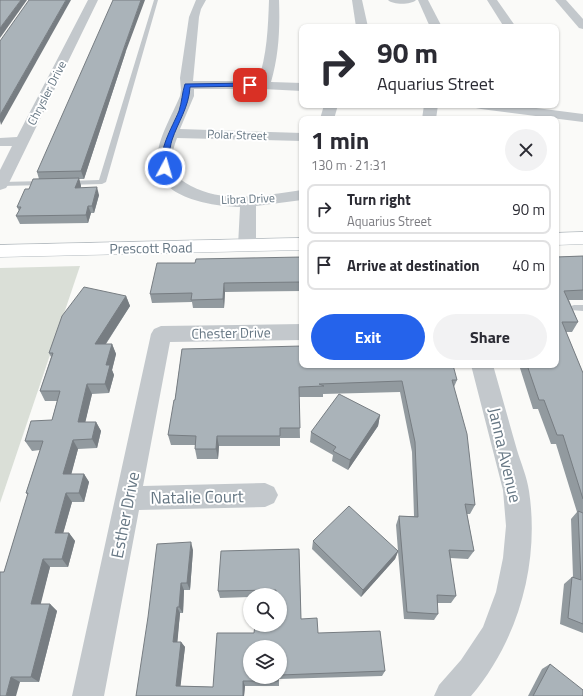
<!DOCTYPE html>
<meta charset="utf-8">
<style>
:root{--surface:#fff;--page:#f2f2f3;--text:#2b2b33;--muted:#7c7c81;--line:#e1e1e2;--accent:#2563eb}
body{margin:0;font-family:"Titillium Web",sans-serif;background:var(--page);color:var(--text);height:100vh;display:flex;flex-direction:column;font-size:15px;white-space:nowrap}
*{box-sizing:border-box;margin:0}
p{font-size:13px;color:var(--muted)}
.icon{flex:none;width:22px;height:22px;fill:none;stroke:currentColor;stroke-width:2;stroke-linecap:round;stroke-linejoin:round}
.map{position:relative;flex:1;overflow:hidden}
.drawer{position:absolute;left:299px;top:116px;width:260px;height:252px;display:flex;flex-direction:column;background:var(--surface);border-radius:8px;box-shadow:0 1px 3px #0004}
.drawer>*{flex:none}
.banner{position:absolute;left:299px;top:24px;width:260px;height:84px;border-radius:8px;box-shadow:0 1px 3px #0004;background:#fff;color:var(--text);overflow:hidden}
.tools{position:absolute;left:243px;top:588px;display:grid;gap:8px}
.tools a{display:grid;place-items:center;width:44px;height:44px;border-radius:50%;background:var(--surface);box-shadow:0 1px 3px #0004;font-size:20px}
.pin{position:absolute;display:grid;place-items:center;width:34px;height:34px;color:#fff;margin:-17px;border-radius:8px;box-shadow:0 2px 6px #0006}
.me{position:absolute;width:44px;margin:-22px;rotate:6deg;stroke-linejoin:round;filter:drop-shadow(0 0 3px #0008)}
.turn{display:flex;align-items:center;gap:14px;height:84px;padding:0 12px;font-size:18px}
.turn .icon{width:52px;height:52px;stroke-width:2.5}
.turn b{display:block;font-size:28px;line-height:34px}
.round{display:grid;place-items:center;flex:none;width:42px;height:42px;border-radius:21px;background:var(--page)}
.summary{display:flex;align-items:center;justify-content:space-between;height:68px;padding:0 12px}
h1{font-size:24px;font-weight:700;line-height:30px}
.action{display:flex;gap:8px;margin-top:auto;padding:8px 12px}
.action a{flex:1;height:46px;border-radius:24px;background:var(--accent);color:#fff;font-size:16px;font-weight:700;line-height:46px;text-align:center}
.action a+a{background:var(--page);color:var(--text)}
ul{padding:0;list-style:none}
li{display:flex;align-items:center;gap:12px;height:50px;margin:0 8px 6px;padding:0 4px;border:2px solid var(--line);border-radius:8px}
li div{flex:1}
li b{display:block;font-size:15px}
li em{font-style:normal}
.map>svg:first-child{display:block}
</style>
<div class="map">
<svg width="583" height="696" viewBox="0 0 583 696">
<rect width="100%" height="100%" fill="#fafaf8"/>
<polygon fill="#dadfd7" points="80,266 0,503 0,268"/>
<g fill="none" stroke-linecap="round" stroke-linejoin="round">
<g stroke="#b3babf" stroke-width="1">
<g id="secondary">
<polygon points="583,232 583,244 556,245 556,233"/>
<polygon points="302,238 302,250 0,257 0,245"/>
</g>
</g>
<g fill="#c3c8cc" fill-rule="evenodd">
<polygon points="154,0 158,0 106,182 102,184 65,185 65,181 68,181 99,180"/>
<polygon points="44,181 48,183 47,185 0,186 1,182"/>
<polygon points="574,305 583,305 583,311 571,310 569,308 571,306"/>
</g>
<g fill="#c3c8cc" fill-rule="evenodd">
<polygon points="88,0 98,0 8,185 6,188 0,190 0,170 12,146 0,146 0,138 17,137"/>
<path d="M196,0h10l-5,9 -2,8 -6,64h65c9,-26 10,-53 11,-81h10c1,28 0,55 -8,82l31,1v8l-39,-2h-69v7l-14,33 122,4v8l-125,-3c-8,21 -8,37 14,48 34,18 75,9 111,4v10l-46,6v40l-3,4 -6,2 -6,-2 -3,-4 2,-39c-28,-1 -85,-9 -83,-47 1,-23 15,-44 23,-64l1,-6 -1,-12 9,-61z"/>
<polygon points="352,0 362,0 368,27 356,27"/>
<path d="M388,0h28c-5,5 -23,5 -28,0z"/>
<polygon points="418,0 428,0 442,27 430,27"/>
<polygon points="487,0 497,0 516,27 504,27"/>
<polygon points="555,0 566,0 583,19 583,29 579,28"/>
<polygon points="324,105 338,105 334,119 320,119"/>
<polygon points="424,105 438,105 436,119 422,119"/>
<polygon points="474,105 513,105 583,114 583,122 481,109 476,108"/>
<polygon points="302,324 302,340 170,342 143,486 265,483 274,487 278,495 274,503 265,507 139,510 104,696 72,696 151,334 154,329 161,326"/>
<path d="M471,365h22c8,28 16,57 24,85 4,13 10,27 12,41 11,72 -11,150 -58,205h-37l5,-11 22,-25 22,-33 13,-35 7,-34 3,-32 -3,-36z"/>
</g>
<use href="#secondary" fill="#fff" fill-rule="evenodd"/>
</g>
<g fill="#929a9f" fill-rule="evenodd">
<polygon points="126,51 84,179 79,179 81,186 81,188 99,195 94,213 91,213 88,223 20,224 16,216 19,211 17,207 29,189 39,179 37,172"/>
<polygon points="583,256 583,300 569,300 578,322 572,332 566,332 583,373 583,633 560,624 564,584 572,577 573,577 571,519 577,512 556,444 551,444 538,409 533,409 519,365 556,365 556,257"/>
<polygon points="302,257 302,291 225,292 224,308 193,308 192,302 152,303 150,294 195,263"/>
<polygon points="126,296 130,306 106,344 112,344 116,354 112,370 114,375 109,393 92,394 85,422 96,422 101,431 97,448 78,449 71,474 84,474 89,482 84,502 72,502 63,533 69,533 75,541 68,567 50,567 40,604 50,604 57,611 39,682 20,682 0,696 4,572 28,495 26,493 40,450 32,451 25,441 52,420 57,401 45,401 40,391 51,357 49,353"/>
<polygon points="182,349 457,380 454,387 475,505 470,514 467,514 474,551 468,559 450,558 456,596 451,603 437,603 438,614 434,620 404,619 398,552 395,559 361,597 312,549 313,541 398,551 396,525 399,516 414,516 412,452 400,392 323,394 323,397 299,397 300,438 280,438 280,446 219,446 218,459 197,459 195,449 195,445 171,445 168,435 175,400"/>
<polygon points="380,415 378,426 348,470 332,461 333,455 310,442 311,432"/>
<path d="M299,549l2,70 17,14 67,38 -3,5 -103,3v7h-34l-1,10h-108l57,-146 -3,40h-6l-1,23h-3l-3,29h4l4,5 -5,39 33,1 41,-54 26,-8v-30h-30v2l-30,1 -2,-7zM280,647v30h-30z"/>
<polygon points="550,664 583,696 528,696 542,669"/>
</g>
<g fill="#777d82">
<polygon points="21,0 27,0 0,38 0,28"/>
<polygon points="66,0 71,0 1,125 0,121 0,115"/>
<polygon points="141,0 145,0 126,51 84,179 81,171 125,45"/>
<polygon points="79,178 81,186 78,195 75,188"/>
<polygon points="97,187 99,195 94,213 92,206"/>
<polygon points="88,206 91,213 88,223 86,215"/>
<polygon points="224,283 225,292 224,308 223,299"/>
<polygon points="126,296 130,306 99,354 95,344"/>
<polygon points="112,344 116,354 112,370 114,375 109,393 105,384 106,365"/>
<polygon points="87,384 92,394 83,432 78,422"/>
<polygon points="380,415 378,426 348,470 350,460"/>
<polygon points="96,422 101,431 97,448 92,439"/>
<polygon points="217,436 219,446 218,459 216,449"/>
<polygon points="73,440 78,449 69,483 63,474"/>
<polygon points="84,474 89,482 84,502 79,493"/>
<polygon points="66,493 72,502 61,541 55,533"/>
<polygon points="69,533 75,541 68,567 62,559"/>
<polygon points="191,542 193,550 190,590 187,583"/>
<polygon points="398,551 395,559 361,597 363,590"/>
<polygon points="43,559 50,567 39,611 31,604"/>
<polygon points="181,583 184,590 183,613 179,607"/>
<polygon points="50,604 57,611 39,682 31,677"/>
<polygon points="177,607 180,613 177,647 173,642"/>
<polygon points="181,642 185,647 180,691 176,686"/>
<polygon points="11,677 20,682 16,696 6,696"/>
<polygon points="243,681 245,686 244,696 243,696"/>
</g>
<g fill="#aab3b9" stroke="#777d82">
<polygon points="0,0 21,0 0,28"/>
<polygon points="29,0 66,0 0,115 0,41"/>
<polygon points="113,0 141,0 125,45 81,171 37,172"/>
<polygon points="79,178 75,188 97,187 92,206 88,206 86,215 16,216 21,207 17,207 25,189 29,189 33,179"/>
<polygon points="583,256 583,290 564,291 578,322 562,322 583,373 583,499 563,435 557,435 544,400 539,400 527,365 556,365 556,257"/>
<polygon points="302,257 302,282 224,283 223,299 191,300 192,293 150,294 157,263 195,263 196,259"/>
<polygon points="84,287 126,296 95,344 112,344 106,365 110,365 105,384 87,384 78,422 96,422 92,439 73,440 63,474 84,474 79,493 66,493 55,533 69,533 62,559 43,559 31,604 50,604 31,677 11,677 6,696 0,696 0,572 4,572 28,493 26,493 43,441 25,441 31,421 52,420 60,391 40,391 53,353 49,353 62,316"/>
<polygon points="302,346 302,365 453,365 457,380 452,380 467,434 475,505 465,504 474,551 449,550 456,596 437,595 438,614 407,612 399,516 418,517 415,442 402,381 319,384 324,386 299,387 300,428 280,428 280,436 217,436 216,449 195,449 196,436 168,435 174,400 175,400 182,349"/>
<polygon points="339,394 380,415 350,460 333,451 336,447 311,432"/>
<polygon points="349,506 398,551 363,590 313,541"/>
<polygon points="578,511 583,513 583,624 568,618 572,577 581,580"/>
<polygon points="191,542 187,583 181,583 179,607 177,607 173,642 181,642 176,686 213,687 217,633 254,633 255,625 280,625 280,595 276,595 276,590 218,591 221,551 299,549 301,619 317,618 318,633 380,631 385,671 280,675 280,647 250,647 250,677 278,677 278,681 243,681 243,696 136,696 148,617 157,544"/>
<polygon points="550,664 583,690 583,696 533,696"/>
</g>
<path fill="#2563eb" stroke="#184099" d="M250,83l2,1v2l-62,1c-1,20 -12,35 -18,53 -3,10 -3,19 -3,28l-6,2c-6,-19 9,-42 16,-59 3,-9 3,-18 6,-27z"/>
<g text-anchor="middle" stroke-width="4" stroke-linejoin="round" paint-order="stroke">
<g font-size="12" fill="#657683" stroke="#fff">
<text transform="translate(47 93) rotate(-63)" y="4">Chrysler Drive</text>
<text transform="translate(237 135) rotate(2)" y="4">Polar Street</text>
<text transform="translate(248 199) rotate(-2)" y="4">Libra Drive</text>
</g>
<g font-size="14" fill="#657683" stroke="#fff">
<text transform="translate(151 248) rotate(-1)" y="5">Prescott Road</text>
<text transform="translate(231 333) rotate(-1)" y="5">Chester Drive</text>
</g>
<g font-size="17" fill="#657683" stroke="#fff">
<text transform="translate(505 455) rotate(77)" y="6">Janna Avenue</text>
<text transform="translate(197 497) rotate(-1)" y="6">Natalie Court</text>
<text transform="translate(125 515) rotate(-79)" y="6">Esther Drive</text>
</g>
</g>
</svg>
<div class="tools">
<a><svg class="icon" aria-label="search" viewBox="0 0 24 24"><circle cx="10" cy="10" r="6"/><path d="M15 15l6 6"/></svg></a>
<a><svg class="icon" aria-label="layers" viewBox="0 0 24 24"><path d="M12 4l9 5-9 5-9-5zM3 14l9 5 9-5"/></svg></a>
</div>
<div class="pin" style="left:250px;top:85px;background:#d93025"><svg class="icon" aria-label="arrive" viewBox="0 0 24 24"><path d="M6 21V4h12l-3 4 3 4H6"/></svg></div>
<svg class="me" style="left:165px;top:168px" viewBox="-20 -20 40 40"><circle r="17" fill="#2563eb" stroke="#fff" stroke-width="3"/><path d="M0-11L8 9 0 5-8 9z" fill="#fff"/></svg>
<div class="banner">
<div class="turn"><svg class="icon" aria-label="right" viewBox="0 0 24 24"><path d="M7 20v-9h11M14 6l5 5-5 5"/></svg><div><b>90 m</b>Aquarius Street</div></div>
</div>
<section class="drawer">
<div class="summary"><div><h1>1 min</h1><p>130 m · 21:31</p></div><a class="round"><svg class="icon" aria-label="close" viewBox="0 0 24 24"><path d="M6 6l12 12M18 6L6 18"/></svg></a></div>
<ul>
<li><svg class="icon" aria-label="right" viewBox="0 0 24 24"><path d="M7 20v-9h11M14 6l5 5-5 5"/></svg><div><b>Turn right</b><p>Aquarius Street</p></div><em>90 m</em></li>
<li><svg class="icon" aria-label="arrive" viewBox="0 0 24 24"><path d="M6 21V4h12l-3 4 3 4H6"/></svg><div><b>Arrive at destination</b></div><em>40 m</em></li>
</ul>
<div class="action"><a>Exit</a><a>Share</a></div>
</section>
</div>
